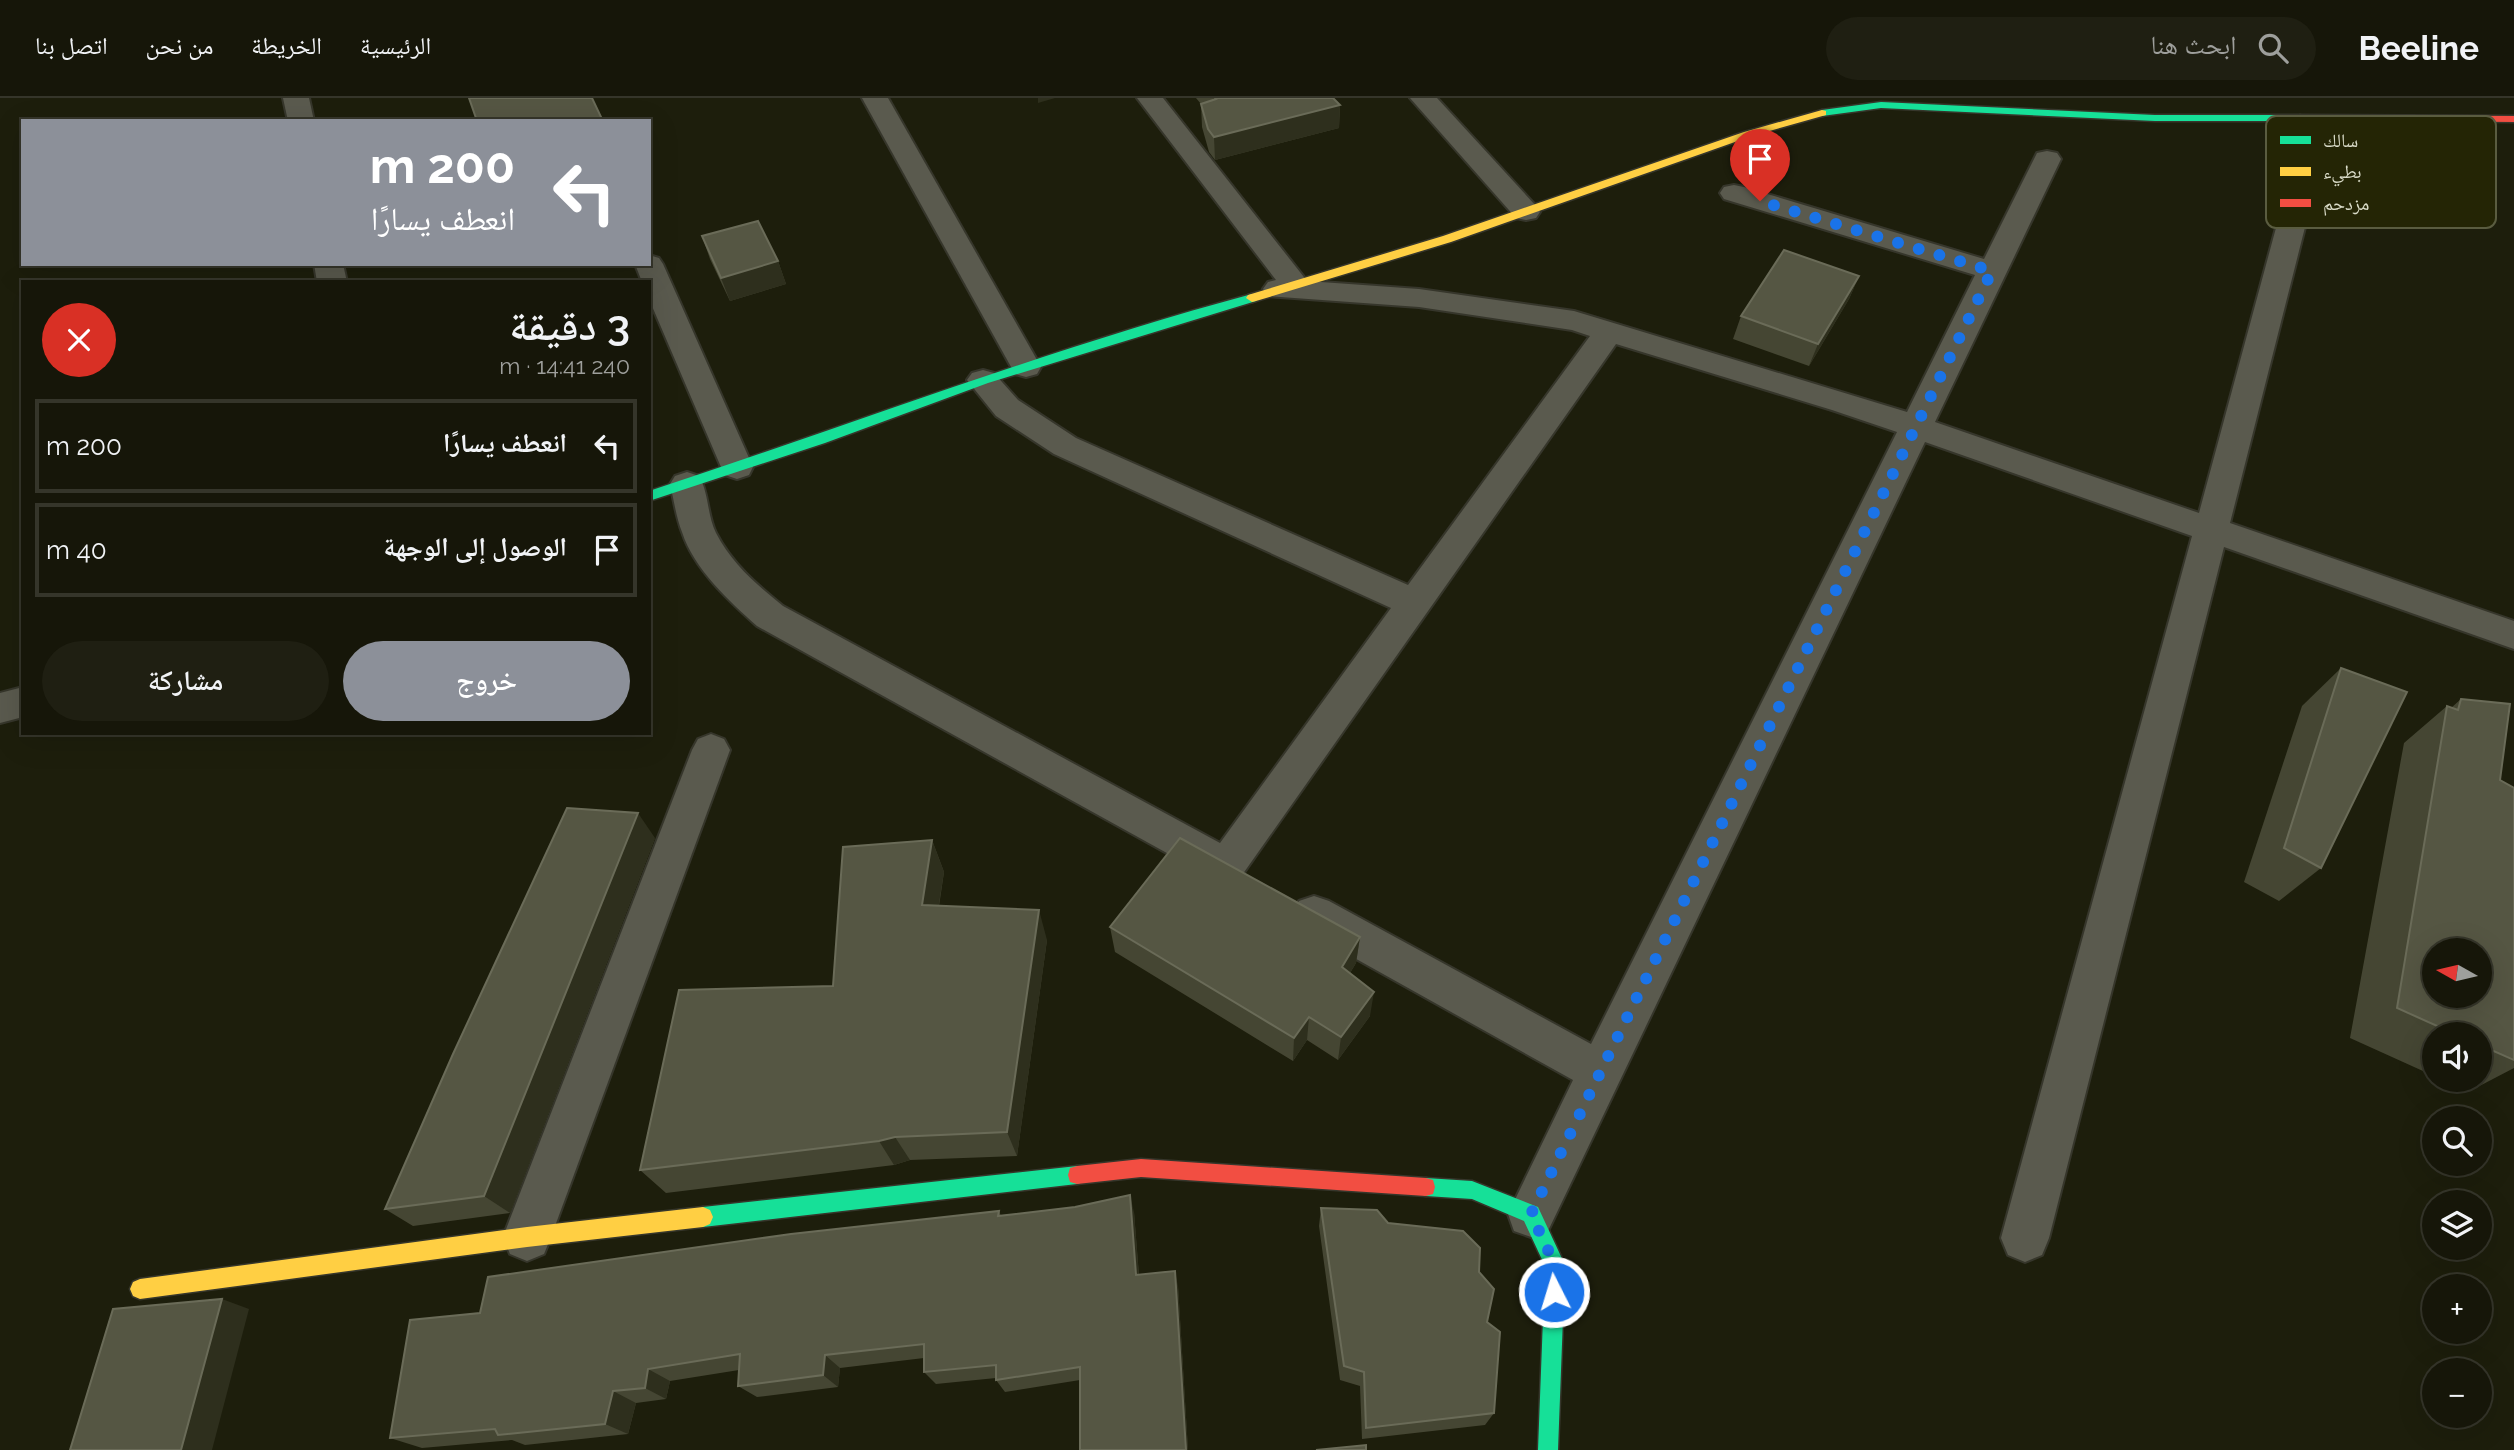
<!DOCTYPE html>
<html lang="ar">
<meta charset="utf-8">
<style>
:root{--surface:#161609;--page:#1f1f12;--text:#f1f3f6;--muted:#9e9f9c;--line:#35352a;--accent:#8c9099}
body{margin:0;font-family:Raleway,"Noto Naskh Arabic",sans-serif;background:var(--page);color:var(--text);direction:rtl;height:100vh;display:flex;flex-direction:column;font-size:26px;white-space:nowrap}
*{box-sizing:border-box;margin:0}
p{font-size:23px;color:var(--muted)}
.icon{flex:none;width:38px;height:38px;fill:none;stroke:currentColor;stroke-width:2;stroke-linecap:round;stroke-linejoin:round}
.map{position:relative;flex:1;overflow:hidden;direction:ltr}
.sheet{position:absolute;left:21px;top:182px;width:630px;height:455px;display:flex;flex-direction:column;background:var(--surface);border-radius:0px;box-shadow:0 7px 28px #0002,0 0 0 2px var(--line);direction:rtl}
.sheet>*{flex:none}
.guide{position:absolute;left:21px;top:21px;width:630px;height:147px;border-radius:0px;box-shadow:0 7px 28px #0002,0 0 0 2px var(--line);direction:rtl;background:#8c9099;color:#fff;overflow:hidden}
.needle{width:46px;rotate:278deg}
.tools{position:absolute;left:2422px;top:840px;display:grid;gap:14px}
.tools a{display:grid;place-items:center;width:70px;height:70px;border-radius:50%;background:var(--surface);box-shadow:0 7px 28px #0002,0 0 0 2px var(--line);font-size:35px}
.pin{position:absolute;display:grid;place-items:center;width:60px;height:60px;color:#fff;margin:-72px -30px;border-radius:50% 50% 50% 0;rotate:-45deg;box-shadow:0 0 7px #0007}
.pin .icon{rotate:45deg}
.me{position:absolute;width:77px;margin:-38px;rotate:355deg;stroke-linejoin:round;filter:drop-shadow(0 0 5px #0008)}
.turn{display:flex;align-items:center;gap:24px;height:147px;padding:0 21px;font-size:32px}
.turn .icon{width:91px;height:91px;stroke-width:2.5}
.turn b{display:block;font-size:49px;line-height:60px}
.round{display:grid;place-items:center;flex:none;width:74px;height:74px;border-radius:37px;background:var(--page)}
.overview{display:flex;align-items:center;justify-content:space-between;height:119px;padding:0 21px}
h1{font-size:42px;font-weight:600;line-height:52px}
.primary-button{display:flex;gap:14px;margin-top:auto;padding:14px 21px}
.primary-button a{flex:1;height:80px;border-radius:42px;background:var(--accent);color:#fff;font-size:28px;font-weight:600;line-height:80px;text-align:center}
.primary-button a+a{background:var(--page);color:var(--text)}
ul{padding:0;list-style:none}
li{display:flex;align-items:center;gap:21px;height:94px;margin:0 14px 10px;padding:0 7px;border:4px solid var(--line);border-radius:0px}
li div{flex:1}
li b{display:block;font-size:26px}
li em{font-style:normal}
header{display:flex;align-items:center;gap:42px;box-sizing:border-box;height:98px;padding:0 35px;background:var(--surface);border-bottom:2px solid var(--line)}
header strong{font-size:33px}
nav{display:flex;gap:38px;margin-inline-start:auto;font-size:24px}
.search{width:490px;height:63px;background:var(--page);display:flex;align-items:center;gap:18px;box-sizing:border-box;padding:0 24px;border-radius:38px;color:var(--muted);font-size:26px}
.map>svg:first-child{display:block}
</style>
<header>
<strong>Beeline</strong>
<div class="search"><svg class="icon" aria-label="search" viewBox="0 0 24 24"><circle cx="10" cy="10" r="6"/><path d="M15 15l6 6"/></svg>ابحث هنا</div>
<nav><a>الرئيسية</a><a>الخريطة</a><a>من نحن</a><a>اتصل بنا</a></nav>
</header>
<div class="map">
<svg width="2514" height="1352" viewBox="0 0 2514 1352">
<rect width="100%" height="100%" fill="#1d1e0c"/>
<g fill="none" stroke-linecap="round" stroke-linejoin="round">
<g stroke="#36362b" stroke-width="4">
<g id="street">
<polygon points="283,0 309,0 314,23 288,23"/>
<polygon points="862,0 888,0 1041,269 1037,276 1026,279 1015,276"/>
<path d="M1137,0h26l144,183 112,8 155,22 333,101 68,-137 -251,-76 -4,-6 4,-6 10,-2 10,2 240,72 53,-106 10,-2 10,2 4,6 -126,263 264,91 91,-337 4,-6 10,-2 10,2 4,6 -88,347 284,98v28l-290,-102 -175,691 -7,17 -17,7 -17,-7 -7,-17 191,-702 -267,-94 -377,789 -17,6 -17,-6 -6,-17 65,-134 -274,-153 -6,-13 6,-13 15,-5 15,5 262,143 306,-612 -65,-22 -216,-66 -376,534 -14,5 -14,-5 -455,-252c-28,-25 -63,-57 -75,-94 -6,-15 -8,-32 -12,-48l5,-8 12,-4 12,4c10,17 8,39 17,57 16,31 41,52 67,73l437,237 171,-235 -337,-154 -58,-38 -29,-36 5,-7 11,-3 11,3 24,27 58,38 332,147 182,-249 -18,-6 -153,-23 -151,-11 -5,-7 5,-7 8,-2z"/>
<polygon points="1410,0 1437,0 1536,108 1540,114 1536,120 1526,122 1516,120"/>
<polygon points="649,157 659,160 663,166 753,369 749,377 737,381 725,377 721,369 649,201 649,184 642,184 635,166 649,166"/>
<polygon points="314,166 343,166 347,184 317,184"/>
<polygon points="23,589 23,619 0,625 0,595"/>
<polygon points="711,636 724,641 730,652 551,1139 544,1156 527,1163 510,1156 503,1139 692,652 698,641"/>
</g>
</g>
<g stroke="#36362b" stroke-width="3">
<g id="fast">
<polygon points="1881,4 2155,17 2300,17 2305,20 2300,23 2155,23 1881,10 1822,18 1817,15 1822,12"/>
<path d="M1252,196l6,4 -2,3 -268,82 -163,60 -176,58v-10c201,-66 399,-142 603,-197z"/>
<polygon points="1077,1068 1084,1070 1086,1077 1084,1084 1077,1086 703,1129 696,1126 693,1119 696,1112 703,1109"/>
<polygon points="1426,1080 1472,1083 1538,1109 1565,1167 1558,1352 1538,1352 1545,1168 1524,1123 1472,1101 1426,1098 1419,1096 1417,1089 1419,1082"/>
</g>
</g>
<g stroke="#36362b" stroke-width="3">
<g id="slow">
<polygon points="1822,12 1826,13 1826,17 1752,38 1451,144 1256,203 1252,204 1246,200 1248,197 1443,138 1744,34"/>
<polygon points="703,1109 710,1112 713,1119 710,1126 703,1129 527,1149 140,1201 133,1198 130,1191 133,1184 140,1181 527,1129"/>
</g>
</g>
<g stroke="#36362b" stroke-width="3">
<g id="jam">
<polygon points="2300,17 2514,18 2514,24 2296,22 2295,20"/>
<polygon points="1141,1061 1426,1080 1433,1082 1435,1089 1433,1096 1426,1098 1141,1079 1077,1086 1070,1084 1068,1077 1070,1070 1077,1068"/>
</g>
</g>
<use href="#street" fill="#5a5a4e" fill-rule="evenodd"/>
<use href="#fast" fill="#16e098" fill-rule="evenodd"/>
<use href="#slow" fill="#ffcf43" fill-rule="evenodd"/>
<use href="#jam" fill="#f24e42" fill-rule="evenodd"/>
</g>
<g fill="#454633">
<polygon points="1196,0 1333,0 1340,7 1339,30 1215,62 1209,54 1202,29 1201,6"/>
<polygon points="702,138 778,163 786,186 730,203 710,161"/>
<polygon points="1859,178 1849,201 1809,268 1733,241 1741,218"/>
<polygon points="2341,570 2321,770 2279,803 2244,784 2302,608"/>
<polygon points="2461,601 2500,682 2514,690 2514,970 2468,994 2442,982 2480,982 2480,936 2434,936 2434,978 2350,940 2404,645 2447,608 2451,610"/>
<polygon points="655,740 510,1115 413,1128 385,1111"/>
<polygon points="932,742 944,774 939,808 1047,842 1017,1058 910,1062 894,1067 666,1095 640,1072 833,888"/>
<polygon points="1110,829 1360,839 1356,865 1350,875 1370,918 1338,962 1307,942 1293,963 1115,854"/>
<polygon points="1321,1110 1388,1125 1479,1174 1487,1224 1494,1315 1485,1327 1362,1341 1360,1288 1340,1282 1319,1128"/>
<polygon points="999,1113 1001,1118 1134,1114 1139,1177 1178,1188 1188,1352 1080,1352 1080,1282 1005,1294 996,1282 996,1280 936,1286 924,1274 924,1260 840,1270 838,1289 757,1299 738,1288 739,1272 670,1283 666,1301 636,1305 628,1336 525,1347 512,1342 422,1350 390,1340 480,1215"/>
</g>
<g fill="#2e2f1d">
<polygon points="1038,0 1055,0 1038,5"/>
<polygon points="1340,7 1339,30 1215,62 1214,39"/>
<polygon points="778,163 786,186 730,203 721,180"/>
<polygon points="1859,178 1849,201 1809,268 1818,246"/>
<polygon points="638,715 655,740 510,1115 484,1098"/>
<polygon points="932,742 944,774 934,837 922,807"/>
<polygon points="1039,812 1047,842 1017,1058 1007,1034"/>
<polygon points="1360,839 1356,865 1339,893 1342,869"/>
<polygon points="1374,894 1370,918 1338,962 1341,939"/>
<polygon points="1309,919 1307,942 1293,963 1294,940"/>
<polygon points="895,1039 910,1062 894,1067 879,1043"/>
<polygon points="1130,1097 1134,1114 1140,1192 1136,1177"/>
<polygon points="1175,1173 1178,1188 1188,1352 1186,1352"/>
<polygon points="222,1201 249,1211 212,1352 181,1352"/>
<polygon points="825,1257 840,1270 838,1289 823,1277"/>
<polygon points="648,1271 670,1283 666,1301 645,1290"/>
<polygon points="613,1293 636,1305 628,1336 605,1326"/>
</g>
<g fill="#555643" stroke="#6a6b58" stroke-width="2" fill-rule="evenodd">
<polygon points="469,0 592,0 602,21 595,23 477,23"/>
<polygon points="1215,0 1333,0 1340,7 1214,39 1208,31 1201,6 1216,1"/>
<polygon points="758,123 778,163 721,180 702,138"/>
<polygon points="1784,152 1859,178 1818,246 1741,218"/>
<polygon points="2341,570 2407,594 2321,770 2284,750"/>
<path d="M2461,601l49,5 -10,76 14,8v272l-34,-15v-11h-25l-58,-26 50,-302 11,4zM2434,852h46v46h-46z"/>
<polygon points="567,710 638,715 484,1098 385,1111 453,956"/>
<polygon points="1180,740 1360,839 1342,869 1374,894 1341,939 1309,919 1294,940 1110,829"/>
<polygon points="932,742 922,807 1039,812 1007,1034 895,1039 879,1043 640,1072 679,892 833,888 843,749"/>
<polygon points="1130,1097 1136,1177 1175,1173 1186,1352 1080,1352 1080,1269 996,1282 996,1267 924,1274 924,1246 825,1257 823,1277 738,1288 740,1256 648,1271 645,1290 613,1293 605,1326 498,1337 495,1331 390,1340 410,1222 480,1215 488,1179 791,1136 999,1113 998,1118 1075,1109"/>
<polygon points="1321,1110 1377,1112 1388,1125 1463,1133 1480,1150 1479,1174 1494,1191 1487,1224 1500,1234 1494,1315 1366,1330 1364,1274 1344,1268"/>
<polygon points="222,1201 181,1352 70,1352 113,1211"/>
<polygon points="1366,1347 1366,1352 1316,1352"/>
</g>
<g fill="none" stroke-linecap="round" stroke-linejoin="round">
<polyline stroke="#1a73e8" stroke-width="12" stroke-dasharray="0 21.6" points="1554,1194 1555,1167 1531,1116 1992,173 1760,103"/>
</g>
<rect x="2266" y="18" width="230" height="112" rx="10" fill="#242505" stroke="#5a5c40" stroke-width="2"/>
<rect x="2280" y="38" width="31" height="8" fill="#16e098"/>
<rect x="2280" y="69" width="31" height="9" fill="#ffcf43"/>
<rect x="2280" y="101" width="31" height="8" fill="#f24e42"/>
<g font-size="19" fill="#d9dbc8">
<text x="2323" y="49">سالك</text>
<text x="2323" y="80">بطيء</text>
<text x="2323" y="112">مزدحم</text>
</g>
</svg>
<div class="tools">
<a><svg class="needle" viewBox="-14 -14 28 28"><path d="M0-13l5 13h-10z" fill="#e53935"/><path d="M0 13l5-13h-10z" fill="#9e9f9c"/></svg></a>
<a><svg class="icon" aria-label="sound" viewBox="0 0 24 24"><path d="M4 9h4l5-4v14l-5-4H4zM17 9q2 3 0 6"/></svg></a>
<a><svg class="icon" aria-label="search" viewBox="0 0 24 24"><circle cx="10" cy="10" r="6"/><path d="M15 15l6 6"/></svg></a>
<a><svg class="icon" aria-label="layers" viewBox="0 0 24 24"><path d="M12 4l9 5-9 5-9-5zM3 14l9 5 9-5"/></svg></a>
<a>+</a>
<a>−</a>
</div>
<div class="pin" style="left:1760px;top:103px;background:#d93025"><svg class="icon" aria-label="arrive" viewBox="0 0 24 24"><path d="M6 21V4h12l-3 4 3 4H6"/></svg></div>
<svg class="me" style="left:1554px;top:1194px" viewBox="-20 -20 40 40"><circle r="17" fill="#1a73e8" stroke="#fff" stroke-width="3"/><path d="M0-11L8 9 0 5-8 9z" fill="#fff"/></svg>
<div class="guide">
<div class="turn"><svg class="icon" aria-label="left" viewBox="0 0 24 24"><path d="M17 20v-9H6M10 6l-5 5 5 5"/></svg><div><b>200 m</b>انعطف يسارًا</div></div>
</div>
<section class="sheet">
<div class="overview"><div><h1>3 دقيقة</h1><p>240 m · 14:41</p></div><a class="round" style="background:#d93025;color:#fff"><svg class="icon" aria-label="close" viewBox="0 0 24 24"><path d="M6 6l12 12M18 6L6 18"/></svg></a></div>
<ul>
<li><svg class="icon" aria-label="left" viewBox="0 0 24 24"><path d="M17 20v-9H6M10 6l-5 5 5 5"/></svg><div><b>انعطف يسارًا</b></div><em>200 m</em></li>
<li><svg class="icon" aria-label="arrive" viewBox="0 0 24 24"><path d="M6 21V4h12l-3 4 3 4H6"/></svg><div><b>الوصول إلى الوجهة</b></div><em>40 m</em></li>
</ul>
<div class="primary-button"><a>خروج</a><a>مشاركة</a></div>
</section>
</div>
